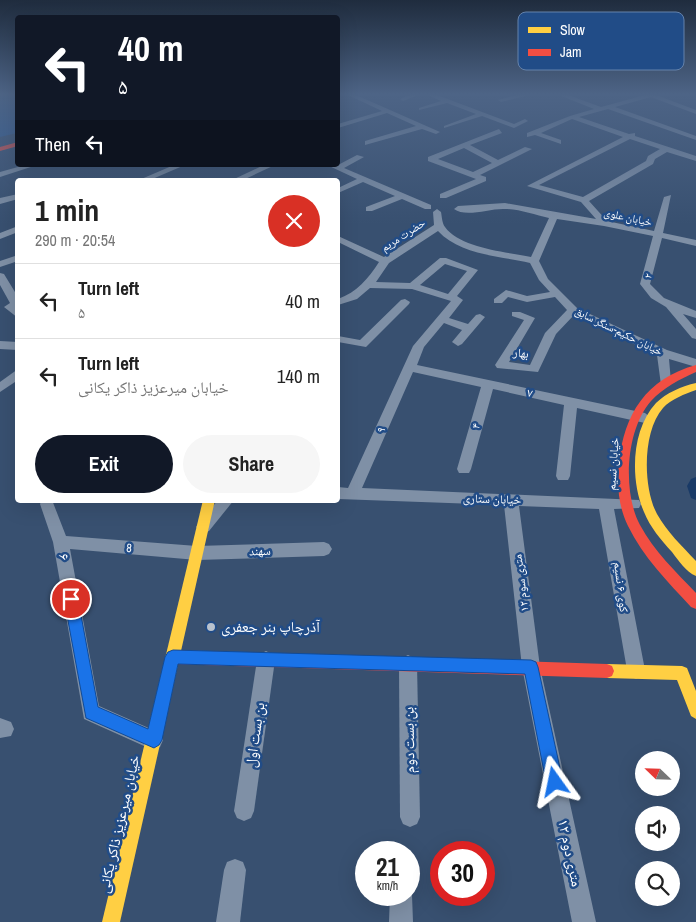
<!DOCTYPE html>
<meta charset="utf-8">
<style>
:root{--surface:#fff;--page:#f6f6f6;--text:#222;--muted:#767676;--line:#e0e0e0;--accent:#111827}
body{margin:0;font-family:"Archivo Narrow","Noto Naskh Arabic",sans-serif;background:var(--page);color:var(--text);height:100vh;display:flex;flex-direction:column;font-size:19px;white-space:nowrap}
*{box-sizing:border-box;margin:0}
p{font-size:16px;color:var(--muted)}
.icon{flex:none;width:28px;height:28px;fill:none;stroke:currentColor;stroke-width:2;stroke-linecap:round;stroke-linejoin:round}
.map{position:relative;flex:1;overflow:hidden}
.drawer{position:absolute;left:15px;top:178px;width:325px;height:325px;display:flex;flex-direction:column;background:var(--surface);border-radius:5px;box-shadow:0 5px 20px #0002}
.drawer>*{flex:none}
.hud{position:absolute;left:15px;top:15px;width:325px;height:152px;border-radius:5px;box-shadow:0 5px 20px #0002;background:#111827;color:#fff;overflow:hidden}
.needle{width:32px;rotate:293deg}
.tools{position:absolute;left:635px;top:751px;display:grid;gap:10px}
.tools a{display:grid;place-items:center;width:45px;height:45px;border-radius:50%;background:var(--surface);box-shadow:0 5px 20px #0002;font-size:25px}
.speed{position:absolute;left:355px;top:841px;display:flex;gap:10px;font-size:25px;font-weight:700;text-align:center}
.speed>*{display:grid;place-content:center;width:65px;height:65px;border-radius:50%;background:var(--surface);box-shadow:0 5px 20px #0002;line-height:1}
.speed small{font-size:12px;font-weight:400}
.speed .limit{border:8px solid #d22;background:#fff;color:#111}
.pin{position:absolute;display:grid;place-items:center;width:42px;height:42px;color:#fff;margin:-21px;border:2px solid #fff;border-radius:50%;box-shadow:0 1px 5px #0007}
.me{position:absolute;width:55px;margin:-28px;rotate:348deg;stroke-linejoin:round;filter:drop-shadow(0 0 4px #0008)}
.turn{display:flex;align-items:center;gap:18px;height:105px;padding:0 20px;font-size:22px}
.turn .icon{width:65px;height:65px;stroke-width:2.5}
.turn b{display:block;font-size:35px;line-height:42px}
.then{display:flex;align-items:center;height:48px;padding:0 20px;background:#0003;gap:10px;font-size:19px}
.round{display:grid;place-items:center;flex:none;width:52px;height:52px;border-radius:26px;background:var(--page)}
.summary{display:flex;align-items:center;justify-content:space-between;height:85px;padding:0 20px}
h1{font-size:30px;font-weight:700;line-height:38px}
.action{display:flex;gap:10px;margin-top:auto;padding:10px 20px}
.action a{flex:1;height:58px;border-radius:30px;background:var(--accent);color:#fff;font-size:20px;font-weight:700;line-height:58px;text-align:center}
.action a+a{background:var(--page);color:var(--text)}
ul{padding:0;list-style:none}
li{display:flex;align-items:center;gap:15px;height:75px;padding:0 20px;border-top:1px solid var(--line)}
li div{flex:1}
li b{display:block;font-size:19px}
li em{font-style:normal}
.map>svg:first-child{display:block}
</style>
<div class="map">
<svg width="696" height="922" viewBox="0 0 696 922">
<rect width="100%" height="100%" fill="#385070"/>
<polygon fill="#2d5c99" points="0,95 18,95 17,133 0,137"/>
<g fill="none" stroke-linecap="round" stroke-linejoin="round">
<polygon fill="#193a67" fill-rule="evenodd" points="696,477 696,500 691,498 687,486 691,479"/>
<g fill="#7f90a6" fill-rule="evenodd">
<polygon points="348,95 356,95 440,132 436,134 422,129 365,145 365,141 416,126 387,113 338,128 338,124 382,111"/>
<polygon points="409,95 418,95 403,101 400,99"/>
<polygon points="428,95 437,95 514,124 525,119 528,121 514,128 482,116 444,128 444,126 476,114 447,103 419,110 419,108 441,101"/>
<polygon points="517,95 529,95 501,102 498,100"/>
<path d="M559,95h9l33,12 44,-12h11l40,15v4l-45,-17 -36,10 81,29v4l-88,-31 -29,8 50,17 6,-1v3l61,20v5l-29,-9 -12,7 -2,5 -64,37 18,20 47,10 10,-34 7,-2 -8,38 33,7v6l-34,-8 -12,46 14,14 32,13v7l-13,-4 13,15v10l-4,-1 -26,-31 -15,-9 -11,-14 13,-48 -49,-10 -47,-7 -18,42 9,18 29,29 90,42 29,9v8l-27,-8 2,23 -2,3h-8l-4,-30 -83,-40 -18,19 -18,38 -41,-4 -2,-3 29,-45 -12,-4v-4h8l15,6 -26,44 21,3 15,-32 22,-23 -12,-13 -28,5 -19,-5 -6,6h-8v-4l12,-9 21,6 23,-4 -11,-12 -9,-17c-30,-7 -70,-8 -92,-32l-49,32 -13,19 34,1 30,-25h6l32,12 -21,26 6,4 -14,18 19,6 8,-9 4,-1 5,3 -23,27 -4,2 -6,-4 10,-12 -18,-7 -20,24 -7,18 228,48 6,5 -6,5 -68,-15 -7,68 -2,4h-10l-2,-4 8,-71 -71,-16 -22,80 -2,4h-10l-2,-4 24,-82 -68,-15 -51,116 277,12 2,4 -2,4 -25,1 31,161 -3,6 -6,3 -6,-3 -3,-6 -28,-161 -80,-3 21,161 56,255h-24l-50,-255 -18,-162 -166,-6v-12l10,1 65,-142 38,-45 -39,-12 -42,-1 -13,11 -19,6v-6c19,-7 30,-20 41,-37l-41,-20v-6l46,21 50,-32 -1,-13 4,-3 4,3c1,5 1,11 4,15 15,21 61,25 86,30l18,-39c-14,-3 -30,-9 -44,-9 -15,-1 -39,9 -51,0l4,-3 47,-3 91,16 -15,-17 -54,-16 96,-49 -51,-18 -31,14 20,7v4l-26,-9 -8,2v-4l43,-17 24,-7zM630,139l30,10 -12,7 -2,5 -63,36 -44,-12zM445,264l22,7 -19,23 -28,-9z"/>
<path d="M499,129l3,4 -32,12 28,15 27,-13 7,2 -52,26 6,2v4l-40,17h-6v-4l36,-15 -48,-18v-4zM464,148l28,15 -19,9 -35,-13z"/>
<polygon points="357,155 364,157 344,168 431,205 431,209 425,209 402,199 372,211 366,211 366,207 395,196 363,182 338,193 338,188 357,179 327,165 338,165"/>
<polygon points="25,165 37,165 0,177 0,172"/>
<polygon points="174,165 185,165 150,180 139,180"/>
<polygon points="264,165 275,165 243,180 232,180"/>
<polygon points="18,194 18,199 0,204 0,198"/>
<polygon points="18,226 18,232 0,239 0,233"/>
<polygon points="18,255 18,261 0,267 0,261"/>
<polygon points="0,273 4,274 18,297 18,318 4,307 10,303 0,285"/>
<polygon points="405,299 410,302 409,304 366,347 338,342 338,336 360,340 401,300"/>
<polygon points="0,341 18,342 18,350 0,349"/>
<polygon points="18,369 18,380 0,392 0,382"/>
<polygon points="42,500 52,500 66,536 197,546 324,542 329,544 332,549 329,554 324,556 197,560 70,549 99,706 160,733 163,740 160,747 153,750 84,719 53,542 40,504"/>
<polygon points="218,500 234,500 209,531 204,533 199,531 196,527 199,523"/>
<polygon points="266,651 272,654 275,660 254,811 251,818 244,821 237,818 234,811 257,660 260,654"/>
<polygon points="408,655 414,658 417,664 420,817 417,824 410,827 403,824 400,817 399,664 402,658"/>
<polygon points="0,718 11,722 14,729 11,736 0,738"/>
<polygon points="235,859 243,862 246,870 240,922 216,922 224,870 227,862"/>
<polygon points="409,887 412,895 413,922 389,922 390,895 409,895"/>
</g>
<g fill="#ffcf43" fill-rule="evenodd">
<path d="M696,383v7c-11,4 -25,9 -33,18 -21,24 -20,80 -6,106 10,18 25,32 39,47v15c-10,-4 -18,-16 -24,-24 -11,-12 -22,-25 -28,-40 -14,-32 -13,-82 12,-109 10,-10 26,-17 40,-20z"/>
<polygon points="203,500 215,500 120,922 102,922"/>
<polygon points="607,664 682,666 687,668 696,691 696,719 691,716 677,680 607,678 602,676 600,671 602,666"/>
</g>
<g fill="#f24e42" fill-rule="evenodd">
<polygon points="18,142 18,146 0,151 0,147"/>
<path d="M696,365v7c-16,7 -33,16 -45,29 -25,28 -29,91 -11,124 14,26 36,47 56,68v16l-5,-2c-23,-25 -48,-50 -63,-81 -10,-21 -11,-40 -9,-63 5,-49 27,-84 77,-98z"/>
<polygon points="173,650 607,664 612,666 614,671 612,676 607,678 173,664 168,662 166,657 168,652"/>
</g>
</g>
<linearGradient id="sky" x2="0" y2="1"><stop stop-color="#1f2c3e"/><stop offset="0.42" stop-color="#4d6486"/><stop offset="1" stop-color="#4d6486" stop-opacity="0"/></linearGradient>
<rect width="696" height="224" fill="url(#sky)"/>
<polygon fill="#1a73e8" stroke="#114b97" points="71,593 76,594 78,599 98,707 148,729 165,657 168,652 173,650 531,660 536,662 538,667 563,782 561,788 555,791 549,788 546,782 525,674 178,664 162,740 159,745 154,748 86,718 64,599 66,594"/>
<circle fill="#b9c2cd" stroke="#214c87" stroke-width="2" cx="211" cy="627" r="5"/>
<g text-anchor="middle" stroke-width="5" stroke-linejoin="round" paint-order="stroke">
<g font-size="11" fill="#fff" stroke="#214c87">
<text transform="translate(628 217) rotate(12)" y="4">خیابان علوی</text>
<text transform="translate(403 235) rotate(-33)" y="4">حضرت مریم</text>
<text transform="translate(648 276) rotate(-73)" y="4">۲</text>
<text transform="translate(619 331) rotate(26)" y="4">خیابان حکیم-سنگر سابق</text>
</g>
<g font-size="12" fill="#fff" stroke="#214c87">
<text transform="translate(521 353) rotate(7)" y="4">بهار</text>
<text transform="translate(530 393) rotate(12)" y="4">۷</text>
<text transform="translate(476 426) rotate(-74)" y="4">۴</text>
<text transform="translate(381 430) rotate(-66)" y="4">۹</text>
<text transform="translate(613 464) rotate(-86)" y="4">خیابان نسیم</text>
<text transform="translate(492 499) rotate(2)" y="4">خیابان ستاری</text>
<text transform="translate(129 548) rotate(5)" y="4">8</text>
<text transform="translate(260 551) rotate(-2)" y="4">سهند</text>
<text transform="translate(521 583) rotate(-97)" y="4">۱۲ متری سوم</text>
<text transform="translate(621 587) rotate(83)" y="4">کوی ۶ نسیم</text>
</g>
<g font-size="15" fill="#fff" stroke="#214c87">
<text transform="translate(64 557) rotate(80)" y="5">۶</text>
<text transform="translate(255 735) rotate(-82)" y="5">بن بست اول</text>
<text transform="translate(409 740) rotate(-91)" y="5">بن بست دوم</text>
<text transform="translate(119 824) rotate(-77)" y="5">خیابان میرعزیز ذاکر یکانی</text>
<text transform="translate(570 853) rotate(78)" y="5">۱۲ متری دوم</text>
</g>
<g font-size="15" fill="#fff" stroke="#214c87" text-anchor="start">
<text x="221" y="632">آذرچاپ بنر جعفری</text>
</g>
</g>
<rect x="518" y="12" width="166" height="58" rx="8" fill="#214c87" stroke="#6482ab" stroke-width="1"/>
<rect x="528" y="27" width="23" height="6" fill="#ffcf43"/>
<rect x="528" y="49" width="23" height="7" fill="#f24e42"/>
<g font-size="14" fill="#fff">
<text x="560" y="35">Slow</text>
<text x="560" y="57">Jam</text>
</g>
</svg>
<div class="tools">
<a><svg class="needle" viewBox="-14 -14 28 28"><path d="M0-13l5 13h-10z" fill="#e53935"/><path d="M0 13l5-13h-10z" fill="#767676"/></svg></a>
<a><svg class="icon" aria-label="sound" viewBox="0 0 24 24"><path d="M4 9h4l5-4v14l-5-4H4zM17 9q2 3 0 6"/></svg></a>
<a><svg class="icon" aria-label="search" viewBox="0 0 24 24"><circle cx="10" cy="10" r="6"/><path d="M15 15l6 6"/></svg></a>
</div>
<div class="speed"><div>21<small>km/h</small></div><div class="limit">30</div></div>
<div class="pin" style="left:71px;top:599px;background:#d93025"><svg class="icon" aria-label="arrive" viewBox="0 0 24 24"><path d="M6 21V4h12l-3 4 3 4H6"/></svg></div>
<svg class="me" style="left:555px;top:782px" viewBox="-20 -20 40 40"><path d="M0-17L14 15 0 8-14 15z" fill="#1a73e8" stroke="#fff" stroke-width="4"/></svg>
<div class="hud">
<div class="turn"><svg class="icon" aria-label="left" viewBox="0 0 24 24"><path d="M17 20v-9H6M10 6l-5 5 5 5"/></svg><div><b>40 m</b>۵</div></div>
<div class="then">Then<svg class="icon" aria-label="left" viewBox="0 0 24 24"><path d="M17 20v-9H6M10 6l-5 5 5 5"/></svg></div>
</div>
<section class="drawer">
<div class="summary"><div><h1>1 min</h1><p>290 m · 20:54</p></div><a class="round" style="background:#d93025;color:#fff"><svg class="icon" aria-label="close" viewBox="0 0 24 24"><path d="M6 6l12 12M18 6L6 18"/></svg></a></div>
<ul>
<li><svg class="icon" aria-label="left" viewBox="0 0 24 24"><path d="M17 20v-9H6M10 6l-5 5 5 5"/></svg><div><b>Turn left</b><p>۵</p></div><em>40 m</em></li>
<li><svg class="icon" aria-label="left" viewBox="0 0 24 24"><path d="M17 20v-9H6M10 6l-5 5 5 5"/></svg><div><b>Turn left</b><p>خیابان میرعزیز ذاکر یکانی</p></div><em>140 m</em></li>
</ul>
<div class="action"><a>Exit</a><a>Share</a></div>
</section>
</div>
